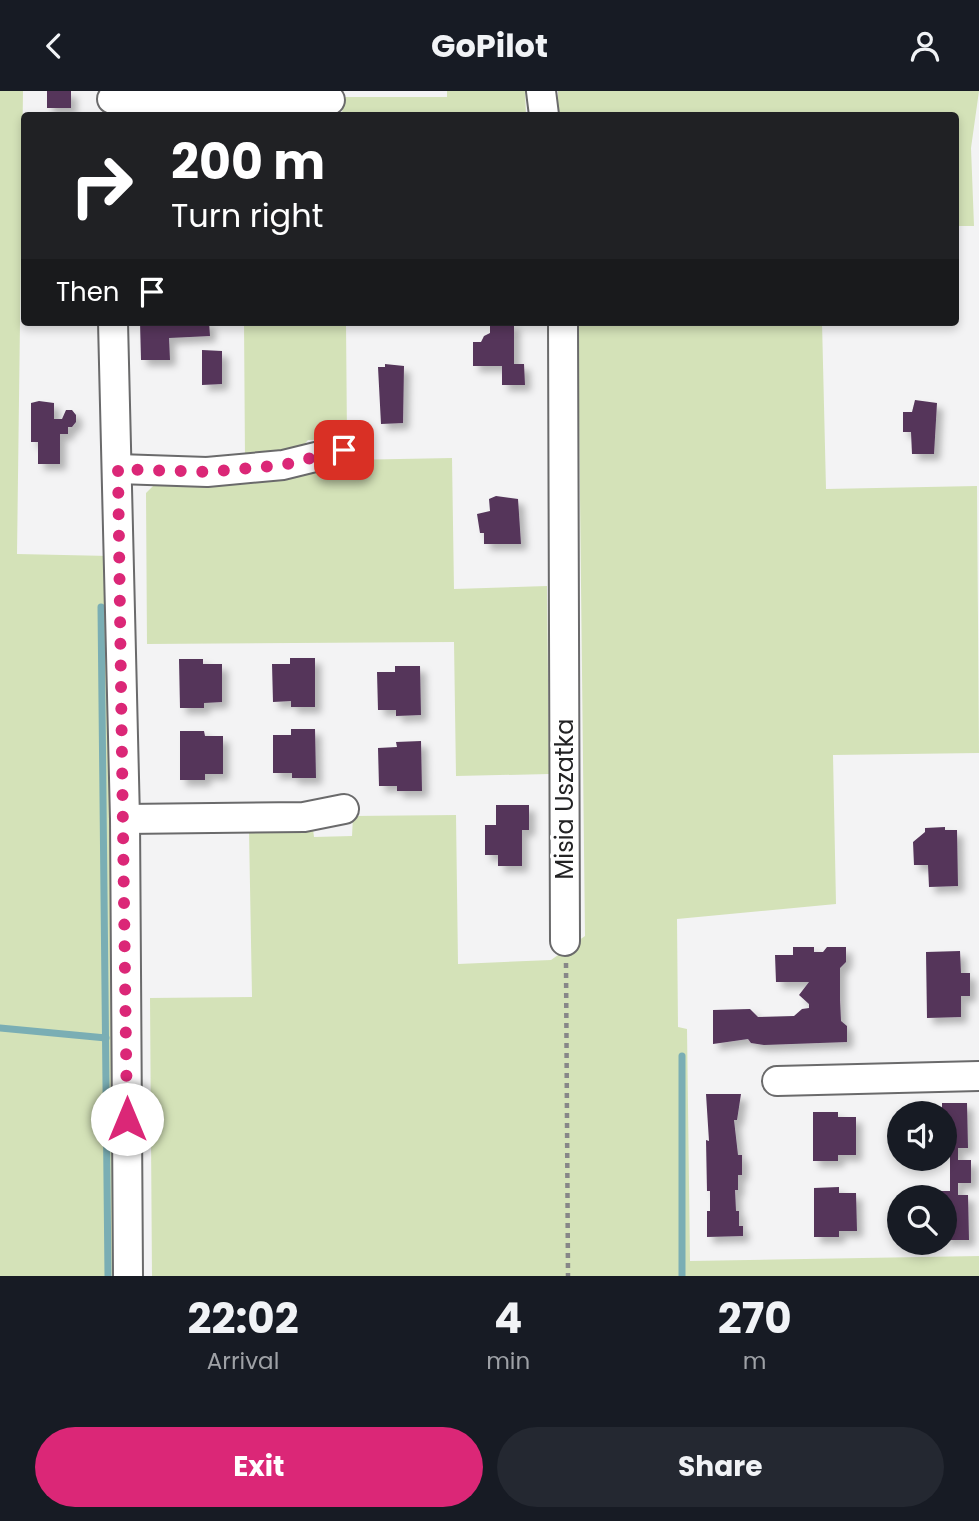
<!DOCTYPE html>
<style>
:root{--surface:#171b24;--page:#242831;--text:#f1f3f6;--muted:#9ea1a6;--accent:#db2777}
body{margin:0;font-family:Poppins,sans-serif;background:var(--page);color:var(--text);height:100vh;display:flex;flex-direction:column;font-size:26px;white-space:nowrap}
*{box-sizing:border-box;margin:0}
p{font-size:23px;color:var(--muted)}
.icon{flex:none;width:38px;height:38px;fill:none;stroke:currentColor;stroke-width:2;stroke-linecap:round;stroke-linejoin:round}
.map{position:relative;height:1185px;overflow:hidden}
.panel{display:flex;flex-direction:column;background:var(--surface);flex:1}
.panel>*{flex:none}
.banner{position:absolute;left:21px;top:21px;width:938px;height:214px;border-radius:7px;box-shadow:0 4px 10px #0003;background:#202124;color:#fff;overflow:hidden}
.buttons{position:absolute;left:887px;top:1010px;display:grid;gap:14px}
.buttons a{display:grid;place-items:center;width:70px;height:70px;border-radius:50%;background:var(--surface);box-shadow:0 4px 10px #0003;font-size:35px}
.pin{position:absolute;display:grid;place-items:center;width:60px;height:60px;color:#fff;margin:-30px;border-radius:14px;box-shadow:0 4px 10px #0006}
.me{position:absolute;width:77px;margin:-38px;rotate:0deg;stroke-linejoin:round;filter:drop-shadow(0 0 5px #0008)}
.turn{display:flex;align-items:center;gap:24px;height:147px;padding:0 35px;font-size:32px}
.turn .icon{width:91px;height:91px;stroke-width:2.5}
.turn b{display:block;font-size:49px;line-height:60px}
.then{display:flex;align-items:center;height:66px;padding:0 35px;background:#0003;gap:14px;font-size:26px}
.eta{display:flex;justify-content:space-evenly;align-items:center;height:119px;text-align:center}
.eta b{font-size:42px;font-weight:700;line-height:49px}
.primary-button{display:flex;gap:14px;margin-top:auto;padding:14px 35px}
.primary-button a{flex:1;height:80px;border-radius:42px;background:var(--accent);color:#fff;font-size:28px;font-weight:700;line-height:80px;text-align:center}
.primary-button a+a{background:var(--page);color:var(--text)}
header{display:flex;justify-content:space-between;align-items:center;height:91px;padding:0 35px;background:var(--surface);font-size:32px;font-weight:700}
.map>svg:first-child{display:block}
</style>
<header><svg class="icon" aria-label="back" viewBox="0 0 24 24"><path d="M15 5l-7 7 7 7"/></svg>GoPilot<svg class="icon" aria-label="person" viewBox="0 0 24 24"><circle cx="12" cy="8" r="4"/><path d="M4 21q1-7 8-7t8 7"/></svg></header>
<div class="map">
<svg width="979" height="1185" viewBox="0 0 979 1185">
<defs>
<filter id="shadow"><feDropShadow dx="6" dy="6" stdDeviation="3.5" flood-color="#0004"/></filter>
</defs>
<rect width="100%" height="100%" fill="#f3f3f4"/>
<g fill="#d4e2b8">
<polygon points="0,0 23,0 17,463 110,465 117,1185 0,1185"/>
<polygon points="447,0 525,0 526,24 342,24 343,6 447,6"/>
<polygon points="558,0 979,0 971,57 974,135 956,135 956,24 558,24"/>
<polygon points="304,19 304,24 124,24 124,22"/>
<polygon points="244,231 346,231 347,348 308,349 292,367 245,368"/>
<polygon points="578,231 822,231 826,398 977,395 979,662 833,664 836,813 677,828 678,936 687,938 690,1170 979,1165 979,1185 152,1185 150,907 252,906 249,739 313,738 314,746 352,745 353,725 456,724 458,873 551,869 585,845"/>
<polygon points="452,367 454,498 547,495 549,683 456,685 454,551 147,553 146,402 156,392 347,369"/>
</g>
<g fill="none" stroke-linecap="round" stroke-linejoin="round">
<g stroke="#7aaeb4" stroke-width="7">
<polyline points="101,516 108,1185"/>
<polyline points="0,937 106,947"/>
<polyline points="682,965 682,1185"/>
</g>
</g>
<g fill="#54355a" filter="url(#shadow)">
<rect x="47" y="0" width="24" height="17"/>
<polygon points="140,231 209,231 210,245 169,247 170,269 141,269"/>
<polygon points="490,232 514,232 514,273 524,273 525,294 502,294 502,275 473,275 473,251 481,251 484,245 490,242"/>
<polygon points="202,259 222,260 222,293 202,294"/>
<polygon points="385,273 404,275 403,332 381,333 378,276 385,276"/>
<polygon points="915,309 937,312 934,363 912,363 911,341 903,341 903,321 912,321"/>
<polygon points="39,310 54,312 54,328 62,328 66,319 72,319 76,324 76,331 72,336 68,336 68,343 60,343 60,373 38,373 38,351 31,351 31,312"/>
<polygon points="496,405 518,408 521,453 484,453 484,442 480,442 477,423 490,420 489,408"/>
<polygon points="290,567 315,567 315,616 291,616 291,610 273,611 272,573 290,573"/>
<polygon points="179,568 203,568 203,573 222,573 222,611 204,612 204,617 180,617"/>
<polygon points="395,575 420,575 421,624 396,625 396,619 378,619 377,581 395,581"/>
<polygon points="291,638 315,638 316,687 292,687 292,682 273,682 273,644 291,644"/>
<polygon points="180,640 204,640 205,645 223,645 223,683 205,683 205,689 180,689"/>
<polygon points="421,650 422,700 397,700 397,695 379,695 378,657 397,656 396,651"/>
<polygon points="496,714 529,714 529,739 522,739 522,775 498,775 498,764 485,764 485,734 496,734"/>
<polygon points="945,736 945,739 957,739 958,795 929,796 928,774 914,774 913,751 925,741 925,737"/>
<polygon points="793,856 814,856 814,861 823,861 827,856 846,856 846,871 840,877 840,909 841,930 847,935 847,951 764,954 751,952 748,948 713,953 713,919 750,918 758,926 794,925 802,918 809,917 809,913 799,904 809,891 776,891 775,864 793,864"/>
<polygon points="960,860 961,882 970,882 970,905 961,905 961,926 927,927 926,861"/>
<polygon points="706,1003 741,1003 737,1029 734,1029 738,1064 742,1064 742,1084 738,1084 738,1099 735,1099 736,1120 739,1120 739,1135 743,1135 743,1145 707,1146 707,1120 710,1120 710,1100 707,1100 706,1049 709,1050"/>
<polygon points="942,1012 967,1012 968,1057 958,1057 958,1069 971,1069 971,1092 958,1092 958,1104 968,1104 969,1149 945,1149 945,1106 933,1106 933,1100 950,1100 950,1061 945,1061 945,1022 942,1022"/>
<polygon points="813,1021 838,1021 838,1026 856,1026 856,1064 838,1064 838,1070 813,1070"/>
<polygon points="839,1096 839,1102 856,1102 857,1140 839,1140 839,1146 814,1146 814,1097"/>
</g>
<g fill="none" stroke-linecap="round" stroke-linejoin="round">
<g stroke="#6a6a6b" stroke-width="32">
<g id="minor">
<polyline points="541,0 544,24"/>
<polyline points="112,8 330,9"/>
<polyline points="113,231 125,728 128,1185"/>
<polyline points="563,231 565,850"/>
<polyline points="118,378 207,381 283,374 344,359"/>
<polyline points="125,728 304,726 344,718"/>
<polyline points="777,990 979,985"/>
</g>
</g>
<polyline stroke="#878788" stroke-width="4.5" stroke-dasharray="5 5" stroke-linecap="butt" points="566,872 568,1185"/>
<use href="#minor" stroke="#fff" stroke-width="28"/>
</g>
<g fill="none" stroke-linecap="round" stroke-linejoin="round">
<polyline stroke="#db2777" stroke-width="12" stroke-dasharray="0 21.6" points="127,1028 118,378 207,381 283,374 344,359"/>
</g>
<g text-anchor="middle" stroke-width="7" stroke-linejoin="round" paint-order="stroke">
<g font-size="24" fill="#232324" stroke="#fff">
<text transform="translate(565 708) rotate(-90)" y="8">Misia Uszatka</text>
</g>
</g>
</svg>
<div class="buttons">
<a><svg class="icon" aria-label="sound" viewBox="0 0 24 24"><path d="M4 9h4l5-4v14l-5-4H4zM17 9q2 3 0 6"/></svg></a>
<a><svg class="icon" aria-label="search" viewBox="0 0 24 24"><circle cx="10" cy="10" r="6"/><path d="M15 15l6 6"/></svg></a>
</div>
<div class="pin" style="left:344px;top:359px;background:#d93025"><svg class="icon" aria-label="arrive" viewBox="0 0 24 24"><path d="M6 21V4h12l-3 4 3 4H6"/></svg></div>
<svg class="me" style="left:127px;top:1028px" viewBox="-20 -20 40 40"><circle r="19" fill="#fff"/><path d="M0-13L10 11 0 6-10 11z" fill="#db2777"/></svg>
<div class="banner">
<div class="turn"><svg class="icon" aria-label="right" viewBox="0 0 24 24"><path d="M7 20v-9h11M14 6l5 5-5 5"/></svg><div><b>200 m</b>Turn right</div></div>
<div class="then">Then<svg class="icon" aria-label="arrive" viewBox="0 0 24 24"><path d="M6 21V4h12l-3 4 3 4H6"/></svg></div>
</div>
</div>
<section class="panel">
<div class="eta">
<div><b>22:02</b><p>Arrival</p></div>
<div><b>4</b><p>min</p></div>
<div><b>270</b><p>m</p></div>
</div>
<div class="primary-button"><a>Exit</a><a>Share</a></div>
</section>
